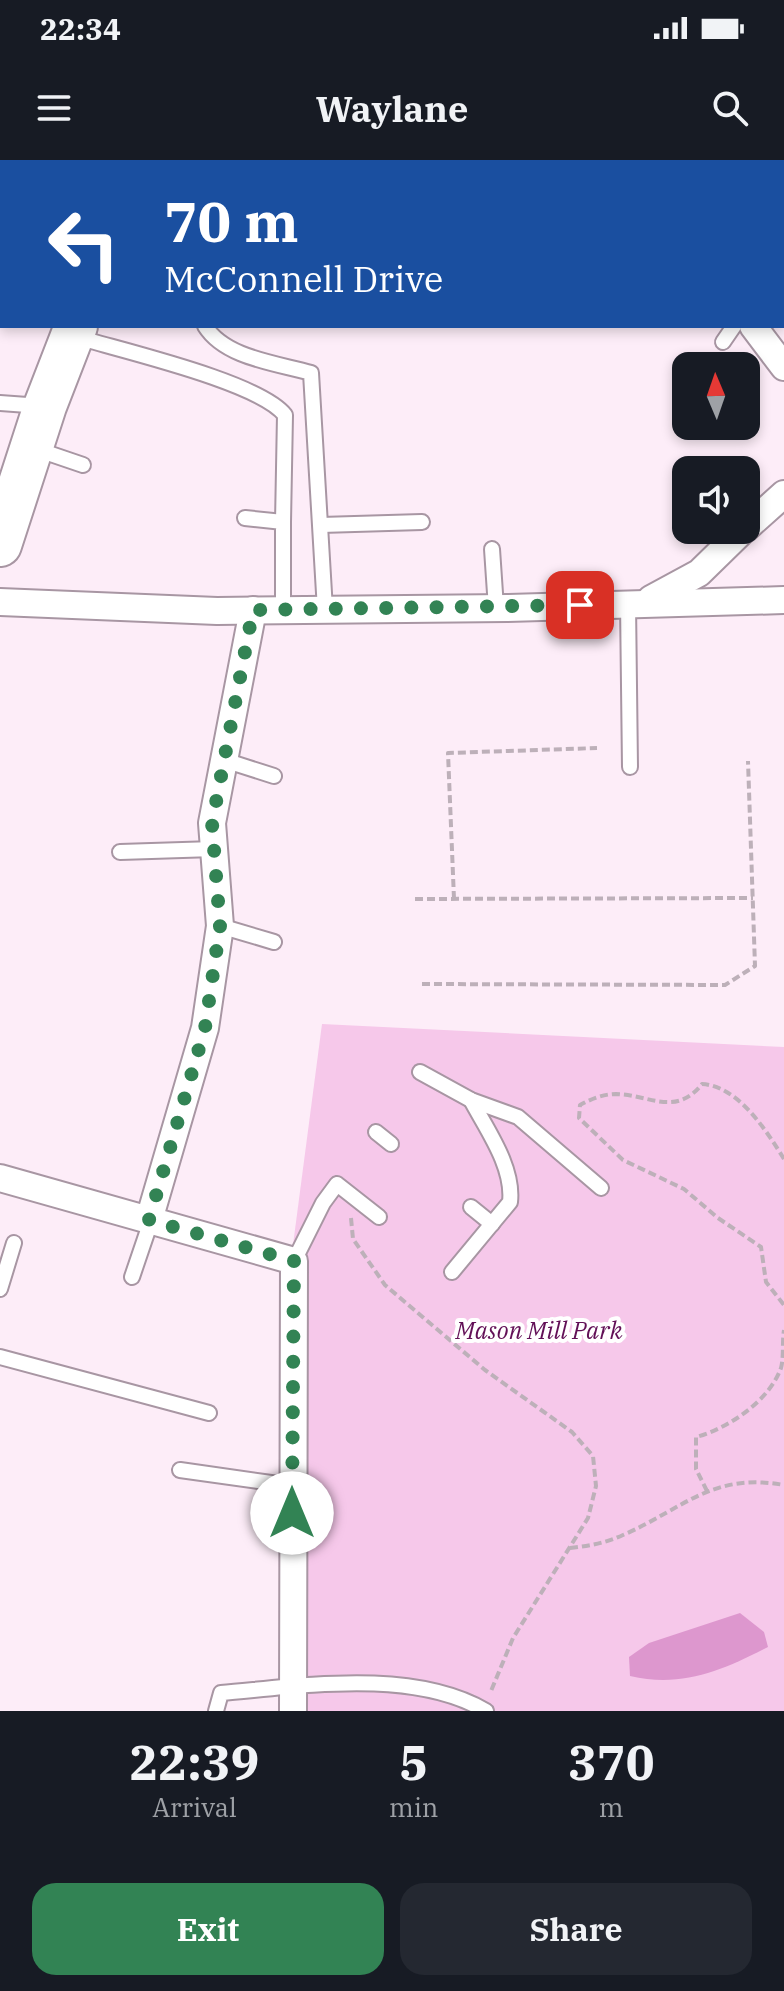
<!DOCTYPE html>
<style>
:root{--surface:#171b24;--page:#242831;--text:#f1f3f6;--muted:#9ea1a6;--accent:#328354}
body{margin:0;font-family:"IBM Plex Serif",serif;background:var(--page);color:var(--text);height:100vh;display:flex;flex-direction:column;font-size:30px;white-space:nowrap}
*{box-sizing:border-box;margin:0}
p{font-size:26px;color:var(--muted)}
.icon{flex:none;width:44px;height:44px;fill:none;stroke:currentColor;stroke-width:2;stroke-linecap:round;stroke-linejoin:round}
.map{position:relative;height:1551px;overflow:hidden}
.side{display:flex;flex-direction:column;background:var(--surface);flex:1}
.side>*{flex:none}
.hud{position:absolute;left:0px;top:0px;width:784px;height:168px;box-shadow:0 4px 12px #0003;background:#1a4fa0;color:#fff;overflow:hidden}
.needle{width:52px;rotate:358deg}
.tools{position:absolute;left:672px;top:192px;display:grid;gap:16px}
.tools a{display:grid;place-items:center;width:88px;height:88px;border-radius:16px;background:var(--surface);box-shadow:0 4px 12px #0003;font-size:40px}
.pin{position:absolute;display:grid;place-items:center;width:68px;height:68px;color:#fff;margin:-34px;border-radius:16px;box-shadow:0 4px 12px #0006}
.me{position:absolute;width:88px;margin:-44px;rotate:0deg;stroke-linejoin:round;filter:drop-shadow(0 0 6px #0008)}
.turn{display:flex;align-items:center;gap:28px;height:168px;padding:0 32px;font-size:36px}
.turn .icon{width:104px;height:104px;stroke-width:2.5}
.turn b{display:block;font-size:56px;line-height:68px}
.eta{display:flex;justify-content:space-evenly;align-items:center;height:136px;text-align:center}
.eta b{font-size:48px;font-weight:700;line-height:56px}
.action{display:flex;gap:16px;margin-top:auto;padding:16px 32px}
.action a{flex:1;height:92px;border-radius:24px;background:var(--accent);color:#fff;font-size:32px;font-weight:700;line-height:92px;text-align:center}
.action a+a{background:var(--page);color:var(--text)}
.status{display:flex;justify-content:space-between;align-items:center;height:56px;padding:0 40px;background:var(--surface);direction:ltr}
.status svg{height:22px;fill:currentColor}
header{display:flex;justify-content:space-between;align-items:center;height:104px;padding:0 32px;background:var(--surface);font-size:36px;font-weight:700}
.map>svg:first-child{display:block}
</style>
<div class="status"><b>22:34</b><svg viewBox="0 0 49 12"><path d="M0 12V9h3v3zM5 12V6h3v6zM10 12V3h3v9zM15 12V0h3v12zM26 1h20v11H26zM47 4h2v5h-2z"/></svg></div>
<header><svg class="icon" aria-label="menu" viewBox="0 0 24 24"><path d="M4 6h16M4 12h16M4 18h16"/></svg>Waylane<svg class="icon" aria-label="search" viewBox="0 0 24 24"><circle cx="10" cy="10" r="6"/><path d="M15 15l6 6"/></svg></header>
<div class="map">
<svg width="784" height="1551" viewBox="0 0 784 1551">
<rect width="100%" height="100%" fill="#fdedf8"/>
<polygon fill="#f6c8ea" points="322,864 784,887 784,1551 307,1551 291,1100"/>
<path fill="#dd97ce" d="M740,1453l24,19 4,15c-46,24 -87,41 -138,29l-1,-19 20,-14z"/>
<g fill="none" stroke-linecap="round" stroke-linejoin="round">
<g stroke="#a896a3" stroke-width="18">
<g id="lane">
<path d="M205,166c20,32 71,37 106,47l14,237"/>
<path d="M77,177c46,14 182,45 208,78l-2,107"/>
<polyline points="723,182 734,166"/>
<polyline points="0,243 41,246"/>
<polyline points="36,289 83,305"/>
<polyline points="245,358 283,362 283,450"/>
<polyline points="321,365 422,362"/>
<polyline points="492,389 496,448"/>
<polyline points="628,444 630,607"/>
<polyline points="224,600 274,616"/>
<polyline points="120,692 214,689"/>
<polyline points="220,766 274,782"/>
<polyline points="420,912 471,940 518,957 601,1028"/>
<polyline points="376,972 391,984"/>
<polyline points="471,1047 492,1064"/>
<polyline points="294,1101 323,1043 337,1024 379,1057"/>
<path d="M452,1112l58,-70c4,-35 -23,-72 -39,-102"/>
<polyline points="132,1117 151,1061"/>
<polyline points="0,1129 14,1083"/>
<polyline points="0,1197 209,1253"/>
<polyline points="180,1310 293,1326"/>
<path d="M216,1551l5,-18c82,-7 191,-25 265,18"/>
</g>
</g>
<g stroke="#a896a3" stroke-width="30">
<g id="street">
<polyline points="691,0 691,2"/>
<polyline points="782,6 784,5"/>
<polyline points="0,67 2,68"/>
<polyline points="0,94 2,94"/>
<polyline points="782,151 784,151"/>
<polyline points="753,166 784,207"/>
<polyline points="746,368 784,334"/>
<polyline points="651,439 699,413 743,370"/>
<polyline points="0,442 217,451 507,448 784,440"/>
<polyline points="0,1018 294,1101 293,1551"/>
<polyline points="149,1060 205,868 220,766 212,663 253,450"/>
</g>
</g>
<g stroke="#a896a3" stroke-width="46">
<g id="primary">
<polyline points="134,2 135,0"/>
<polyline points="0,385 45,246 76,166"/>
</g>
</g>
<g stroke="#bdb0b9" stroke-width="4" stroke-dasharray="8 4" stroke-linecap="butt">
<polyline points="415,739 753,738"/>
<polyline points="454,739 448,593 597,588"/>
<polyline points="422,824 725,825 755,806 748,601"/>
<path d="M784,999c-18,-29 -46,-73 -82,-75 -26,33 -52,11 -86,10 -13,0 -25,5 -36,11l-1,13 44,42 61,29 34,29 43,29 5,35 18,23"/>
<polyline points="351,1058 353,1079 385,1125 485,1210 572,1272 593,1296 596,1326 588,1358 513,1478 491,1531"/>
<path d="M707,1331l-11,-22v-32c33,-9 73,-36 85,-69 3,-11 1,-26 3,-38"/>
<path d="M570,1388c18,-2 36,-5 53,-13 60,-26 89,-63 161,-50"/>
</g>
<use href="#lane" stroke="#fff" stroke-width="14"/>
<use href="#street" stroke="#fff" stroke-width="26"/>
<use href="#primary" stroke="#fff" stroke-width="42"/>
</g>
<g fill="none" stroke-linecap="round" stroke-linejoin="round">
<polyline stroke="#328354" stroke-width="14" stroke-dasharray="0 25.2" points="292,1353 294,1101 149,1060 205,868 220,766 212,663 253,450 580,445"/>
</g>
<g text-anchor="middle" stroke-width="8" stroke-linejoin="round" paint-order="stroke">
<g font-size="24" font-style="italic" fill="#621057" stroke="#fff">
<text x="539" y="1179">Mason Mill Park</text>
</g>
</g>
</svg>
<div class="tools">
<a><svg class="needle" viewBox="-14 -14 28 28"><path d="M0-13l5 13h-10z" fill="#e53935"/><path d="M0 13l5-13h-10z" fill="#9ea1a6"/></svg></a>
<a><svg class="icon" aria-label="sound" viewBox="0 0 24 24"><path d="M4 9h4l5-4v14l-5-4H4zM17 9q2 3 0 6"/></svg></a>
</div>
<div class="pin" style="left:580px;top:445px;background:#d93025"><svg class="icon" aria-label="arrive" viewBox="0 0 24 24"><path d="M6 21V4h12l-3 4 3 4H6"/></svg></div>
<svg class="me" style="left:292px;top:1353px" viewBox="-20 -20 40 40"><circle r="19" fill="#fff"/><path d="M0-13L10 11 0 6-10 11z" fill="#328354"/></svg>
<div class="hud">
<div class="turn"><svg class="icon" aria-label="left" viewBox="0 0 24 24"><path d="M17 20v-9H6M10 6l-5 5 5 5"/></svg><div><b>70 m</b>McConnell Drive</div></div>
</div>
</div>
<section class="side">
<div class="eta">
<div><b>22:39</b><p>Arrival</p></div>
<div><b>5</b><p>min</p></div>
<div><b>370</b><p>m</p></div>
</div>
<div class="action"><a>Exit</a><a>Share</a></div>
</section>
